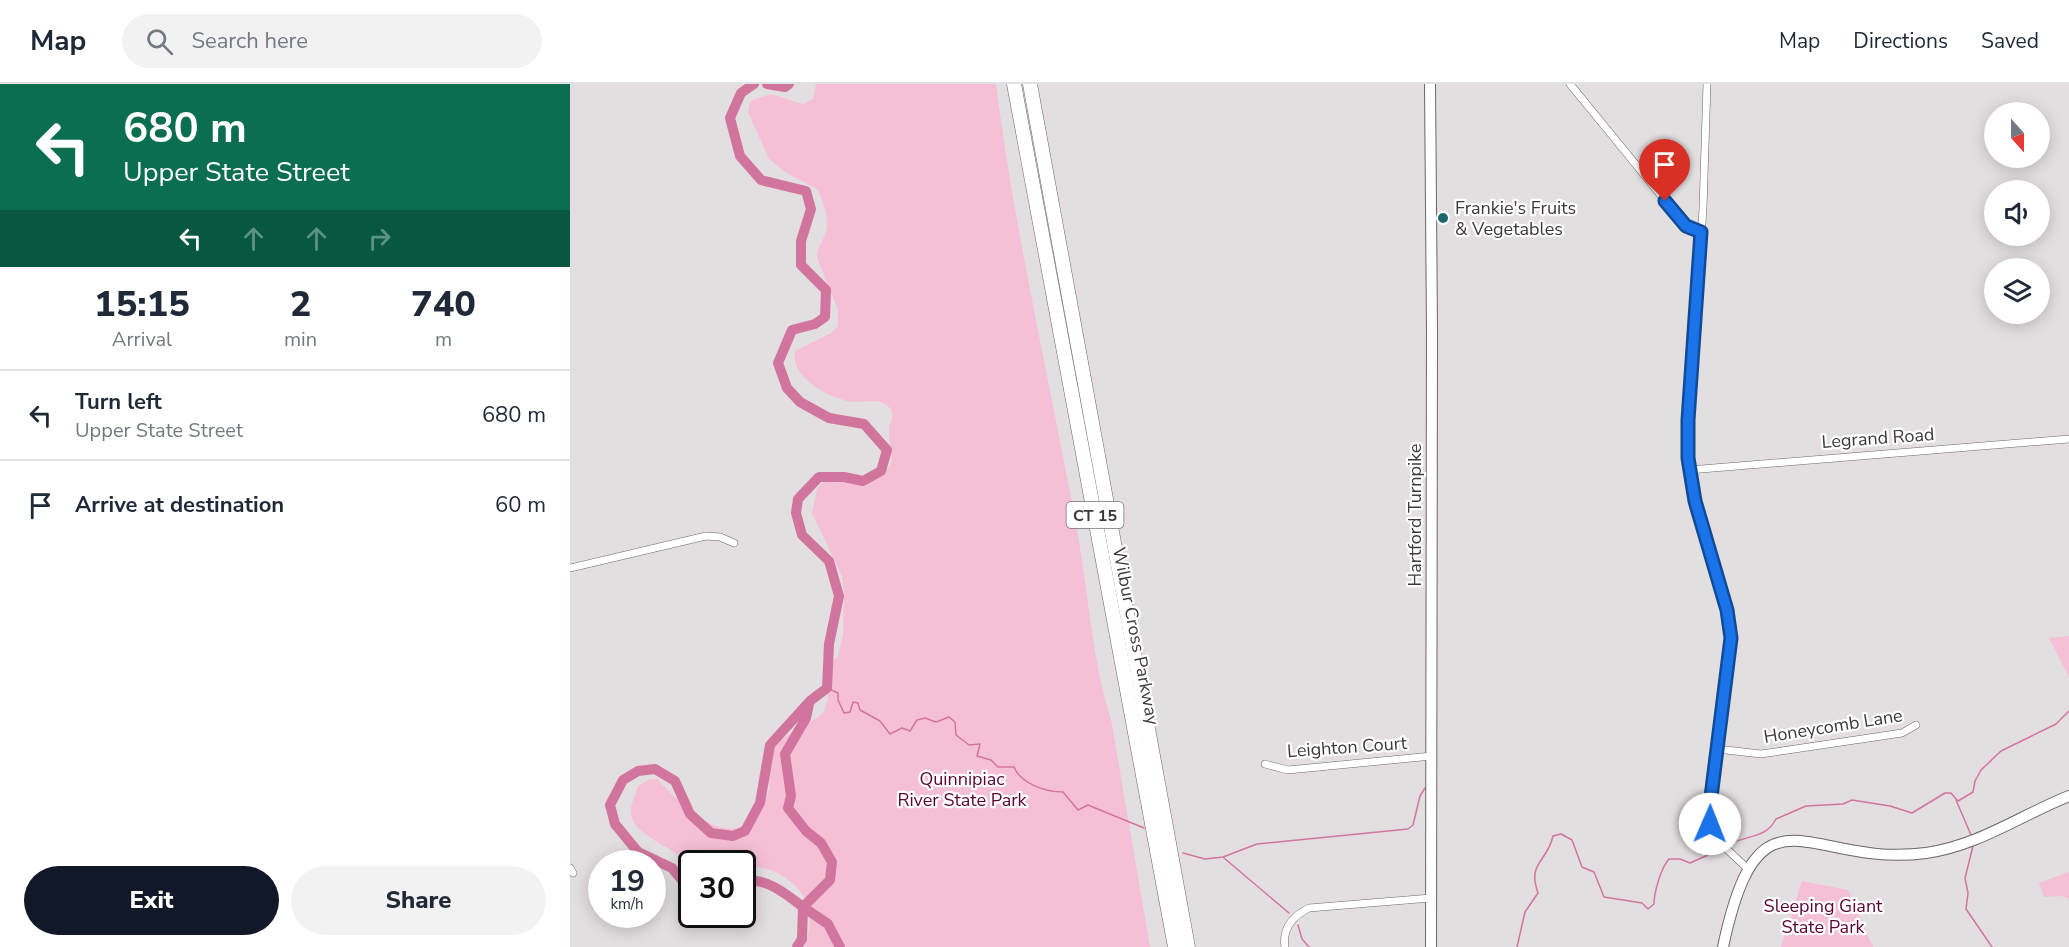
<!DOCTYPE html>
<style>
:root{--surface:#fff;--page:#f2f2f3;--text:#1f2937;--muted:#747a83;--line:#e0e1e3;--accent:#111827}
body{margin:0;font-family:"Nunito Sans",sans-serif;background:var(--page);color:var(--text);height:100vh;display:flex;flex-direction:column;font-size:22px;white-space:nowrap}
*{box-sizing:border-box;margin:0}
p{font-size:20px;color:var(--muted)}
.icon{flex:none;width:33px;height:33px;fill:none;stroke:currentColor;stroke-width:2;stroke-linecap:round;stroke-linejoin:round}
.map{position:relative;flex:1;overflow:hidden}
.panel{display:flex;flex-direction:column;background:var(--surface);width:570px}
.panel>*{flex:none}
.banner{background:#0b6e4f;color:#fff;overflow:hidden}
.needle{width:39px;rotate:159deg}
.controls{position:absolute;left:1414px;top:18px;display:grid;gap:12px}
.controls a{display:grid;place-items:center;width:66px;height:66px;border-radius:50%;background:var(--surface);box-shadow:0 3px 15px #0003;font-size:30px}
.speed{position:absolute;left:18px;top:766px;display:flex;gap:12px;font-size:30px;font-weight:700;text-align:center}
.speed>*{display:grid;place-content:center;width:78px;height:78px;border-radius:50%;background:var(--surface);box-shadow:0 3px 15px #0003;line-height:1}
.speed small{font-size:15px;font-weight:400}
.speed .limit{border:3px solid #111;border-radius:9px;background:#fff;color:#111}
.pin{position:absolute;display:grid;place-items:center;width:51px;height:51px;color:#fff;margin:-62px -26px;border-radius:50% 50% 50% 0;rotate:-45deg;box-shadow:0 0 6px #0007}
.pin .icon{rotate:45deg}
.me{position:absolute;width:66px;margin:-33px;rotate:1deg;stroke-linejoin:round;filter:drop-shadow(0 0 4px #0008)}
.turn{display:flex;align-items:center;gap:21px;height:126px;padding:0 24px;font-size:27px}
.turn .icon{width:78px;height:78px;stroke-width:2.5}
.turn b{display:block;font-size:42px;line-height:51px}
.lanes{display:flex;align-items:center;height:57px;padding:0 24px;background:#0003;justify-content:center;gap:30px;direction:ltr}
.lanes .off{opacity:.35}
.eta{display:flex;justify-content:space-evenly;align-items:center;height:102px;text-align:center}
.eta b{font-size:36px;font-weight:800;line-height:42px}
.action{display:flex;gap:12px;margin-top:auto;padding:12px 24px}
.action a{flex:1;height:69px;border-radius:36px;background:var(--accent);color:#fff;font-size:24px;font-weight:800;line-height:69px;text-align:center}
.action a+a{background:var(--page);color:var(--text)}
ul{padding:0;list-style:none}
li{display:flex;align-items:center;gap:18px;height:90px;padding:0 24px;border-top:2px solid var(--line)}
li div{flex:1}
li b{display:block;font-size:22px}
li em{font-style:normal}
header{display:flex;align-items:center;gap:36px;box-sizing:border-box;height:84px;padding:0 30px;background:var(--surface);border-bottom:2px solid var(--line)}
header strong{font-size:28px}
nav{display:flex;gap:33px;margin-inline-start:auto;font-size:21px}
.search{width:420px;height:54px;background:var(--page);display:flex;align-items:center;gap:15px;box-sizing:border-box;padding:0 21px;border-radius:33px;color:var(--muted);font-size:22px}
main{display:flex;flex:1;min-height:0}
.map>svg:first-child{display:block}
</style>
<header>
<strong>Map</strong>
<div class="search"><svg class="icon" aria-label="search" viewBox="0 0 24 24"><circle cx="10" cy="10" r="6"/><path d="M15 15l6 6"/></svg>Search here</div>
<nav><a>Map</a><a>Directions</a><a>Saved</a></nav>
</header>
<main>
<section class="panel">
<div class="banner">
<div class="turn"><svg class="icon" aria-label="left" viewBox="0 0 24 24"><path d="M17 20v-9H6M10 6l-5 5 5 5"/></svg><div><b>680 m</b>Upper State Street</div></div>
<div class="lanes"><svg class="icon" aria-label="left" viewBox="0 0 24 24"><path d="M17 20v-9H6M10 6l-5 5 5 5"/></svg><svg class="icon off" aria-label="ahead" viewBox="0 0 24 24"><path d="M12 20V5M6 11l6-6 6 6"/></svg><svg class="icon off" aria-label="ahead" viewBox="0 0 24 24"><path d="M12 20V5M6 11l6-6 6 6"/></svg><svg class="icon off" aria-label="right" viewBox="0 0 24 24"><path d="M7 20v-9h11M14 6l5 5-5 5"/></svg></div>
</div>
<div class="eta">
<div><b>15:15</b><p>Arrival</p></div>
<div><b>2</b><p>min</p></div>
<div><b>740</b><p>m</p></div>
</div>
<ul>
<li><svg class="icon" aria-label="left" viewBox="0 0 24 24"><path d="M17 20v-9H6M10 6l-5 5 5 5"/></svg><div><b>Turn left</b><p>Upper State Street</p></div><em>680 m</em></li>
<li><svg class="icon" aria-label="arrive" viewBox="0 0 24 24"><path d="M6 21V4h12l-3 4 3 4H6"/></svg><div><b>Arrive at destination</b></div><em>60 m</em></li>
</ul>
<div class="action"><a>Exit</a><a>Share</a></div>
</section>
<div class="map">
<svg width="1499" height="863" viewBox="0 0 1499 863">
<rect width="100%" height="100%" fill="#e3dee0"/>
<g fill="#f5c0d5">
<path d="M246,0h180c19,152 55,301 82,452 11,61 14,124 33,183l39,228h-345c3,-13 6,-23 4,-37 -7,-28 -40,-48 -66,-42l-1,-4h-50l-1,2c-13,-18 -59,-30 -60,-53 -1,-9 5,-19 7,-27l12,-7h7c34,35 82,84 111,14 5,-12 -5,-29 2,-40 13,-21 36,-25 54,-41l4,-13v-32l10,-11 5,-21 1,-41 -2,-18 -30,-63 5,-24 7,-7c25,-1 56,7 68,-21 -1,-11 -3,-23 -3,-33 1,-6 6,-12 2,-18 -9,-15 -30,-5 -44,-9 -22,-6 -57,-24 -52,-50l36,-18 7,-7v-16l-21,-52c0,-12 7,-17 9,-27 3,-12 -3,-32 -9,-42l-29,-15 -19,-15 -21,-47 2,-10c26,-14 27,-4 53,2l10,-5z"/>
<polygon points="1499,552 1499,593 1479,554"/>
<polygon points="1499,788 1499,815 1493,812 1474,813 1469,799"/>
<polygon points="1232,797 1278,806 1303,863 1211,863"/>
</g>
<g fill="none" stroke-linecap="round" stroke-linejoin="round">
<g stroke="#d2759e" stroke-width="1.5">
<path d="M257,604l11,5v7l6,13 6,-1 3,-10 5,1 2,7 20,11 10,13 12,-6 8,3 7,-11 8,-2 11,4 13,-5 6,5 1,13 13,10 11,-1 -3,12 14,4 7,7h16c7,17 32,25 49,25l15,18 10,-5 56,23"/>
<polyline points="1386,716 1401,751"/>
<path d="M1162,759c18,-8 35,-6 44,-24l30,-13 37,-2 9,-4 38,6 22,7 33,-20h6l7,8 15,-9 2,-11 6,-11 20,-19 55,-27 13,-13"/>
<polyline points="1403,762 1395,794 1398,809 1396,825 1422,863"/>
<polyline points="613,769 635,775 653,773 687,760 838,745 843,741 850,712 855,704"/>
<polyline points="654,774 719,829"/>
<polyline points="728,841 732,855 739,863"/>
<path d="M947,863l8,-35 13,-19c-11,-31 9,-30 15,-57l8,-2 11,6 10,27 12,5 10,25 38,6 6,6 6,-5c0,-12 7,-36 15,-45h11l10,4 27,-12"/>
</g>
<g stroke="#d2759e" stroke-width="10">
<polyline points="197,0 215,3 219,0"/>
<polyline points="239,620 236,634 215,670 221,712 218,724 236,747 251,759 262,778 260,796 233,823 258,840 270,863"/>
<path d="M172,796c25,-2 43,13 61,27l-1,32 -5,8"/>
<polyline points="122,802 116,801 102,784 68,768 45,740 40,721 53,696 68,687 85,685 105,697 120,730 141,749 163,752 175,747 190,719 200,661 240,617 257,604 259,560 269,512 259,477 232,451 226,429 228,415 249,393 274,393 293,397 311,387 317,366 294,340 259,334 230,318 217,304 208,279 222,246 245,240 255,233 256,206 231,181 231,157 241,125 236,107 191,96 170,72 160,34 171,9 184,0"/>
</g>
<g stroke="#6b6668" stroke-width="8">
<g id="street">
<polyline points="1000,0 1116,142 1131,148"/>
<path d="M1137,0l-4,124 -16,239c4,66 42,127 44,191 2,61 -25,121 -22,181l8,21 30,28"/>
<polyline points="1119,386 1499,355"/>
<polyline points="0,484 136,452 150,453 164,459"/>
<polyline points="1147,665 1191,670 1332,649 1346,641"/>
<polyline points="695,680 718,686 862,672"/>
<polyline points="0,784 3,789"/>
<path d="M715,863c-3,-19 8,-31 24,-39l122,-10"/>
</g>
</g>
<g stroke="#6b6668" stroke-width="12">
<g id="secondary">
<polyline points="860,0 862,246 861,863"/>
<path d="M1153,863c37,-174 85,-78 203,-94 52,-7 95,-38 143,-57"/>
</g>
</g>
<g stroke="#6b6668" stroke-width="15">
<g id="highway">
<polyline points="444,0 605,863"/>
<polyline points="460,0 618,863"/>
</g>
</g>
<use href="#street" stroke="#fff" stroke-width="7"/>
<use href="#secondary" stroke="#fff" stroke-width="10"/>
<use href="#highway" stroke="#fff" stroke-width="14"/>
</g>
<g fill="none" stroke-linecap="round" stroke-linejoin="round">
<g stroke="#114b97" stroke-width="15">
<polyline id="route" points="1095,117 1116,142 1131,148 1118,336 1118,374 1125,417 1157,526 1161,554 1140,721 1140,740"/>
</g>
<use href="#route" stroke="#1a73e8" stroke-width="10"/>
</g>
<circle fill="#1a676e" stroke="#fff" stroke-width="2" cx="873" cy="134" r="6"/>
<g text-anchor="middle" stroke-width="4.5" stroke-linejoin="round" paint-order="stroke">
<rect fill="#fff" stroke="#767575" stroke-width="1.5" x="496.5" y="418" width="57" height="26" rx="4.5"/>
<g font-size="16" font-weight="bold" fill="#3c3a3a">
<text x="525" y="437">CT 15</text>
</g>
<g font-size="18" fill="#3c3a3a" stroke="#fff" text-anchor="start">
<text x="885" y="130">Frankie's Fruits<tspan x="885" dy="21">&amp; Vegetables</tspan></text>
</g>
<g font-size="18" fill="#3c3a3a" stroke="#fff">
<text transform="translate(1308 354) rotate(-4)" y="6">Legrand Road</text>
<text transform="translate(845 431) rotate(-90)" y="6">Hartford Turnpike</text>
<text transform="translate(566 552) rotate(79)" y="6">Wilbur Cross Parkway</text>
<text transform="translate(1263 642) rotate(-9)" y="6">Honeycomb Lane</text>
<text transform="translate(777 663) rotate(-4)" y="6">Leighton Court</text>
</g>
<g font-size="18" fill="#5b0336" stroke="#fff">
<text x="392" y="701">Quinnipiac<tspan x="392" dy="21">River State Park</tspan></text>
<text x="1253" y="828">Sleeping Giant<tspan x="1253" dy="21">State Park</tspan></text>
</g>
</g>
</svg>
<div class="controls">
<a><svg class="needle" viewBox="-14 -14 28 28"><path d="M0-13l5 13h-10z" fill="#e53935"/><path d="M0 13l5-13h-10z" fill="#747a83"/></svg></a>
<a><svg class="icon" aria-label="sound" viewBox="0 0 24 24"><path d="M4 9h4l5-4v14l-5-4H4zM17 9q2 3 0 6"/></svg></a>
<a><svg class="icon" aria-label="layers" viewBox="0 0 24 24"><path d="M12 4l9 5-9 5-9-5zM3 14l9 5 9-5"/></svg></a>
</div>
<div class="speed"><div>19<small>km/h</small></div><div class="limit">30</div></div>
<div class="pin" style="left:1095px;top:117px;background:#d93025"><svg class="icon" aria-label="arrive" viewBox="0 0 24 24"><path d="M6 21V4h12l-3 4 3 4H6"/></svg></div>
<svg class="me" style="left:1140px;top:740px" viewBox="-20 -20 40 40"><circle r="19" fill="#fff"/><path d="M0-13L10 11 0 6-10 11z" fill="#1a73e8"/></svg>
</div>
</main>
